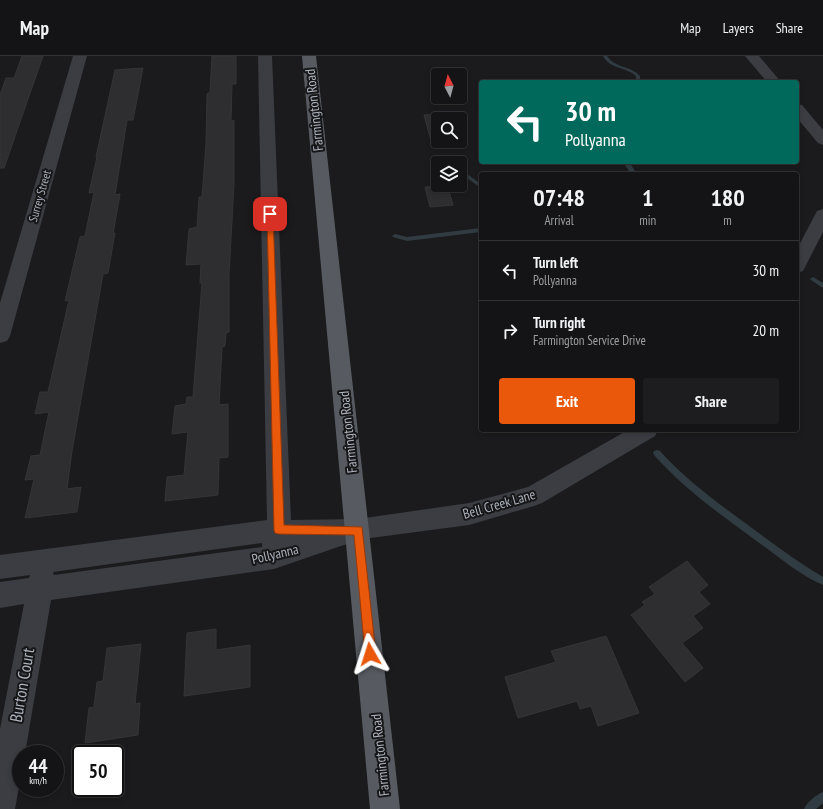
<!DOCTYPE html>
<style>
:root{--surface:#141416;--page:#1d1d1f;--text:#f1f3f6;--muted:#9d9ea1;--line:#333335;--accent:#ea580c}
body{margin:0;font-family:"PT Sans Narrow",sans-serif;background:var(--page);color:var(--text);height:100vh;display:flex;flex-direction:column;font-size:15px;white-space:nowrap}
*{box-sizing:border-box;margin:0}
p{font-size:13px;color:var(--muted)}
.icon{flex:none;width:22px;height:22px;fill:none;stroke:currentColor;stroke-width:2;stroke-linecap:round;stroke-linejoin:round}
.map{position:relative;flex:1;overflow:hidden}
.drawer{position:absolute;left:479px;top:116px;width:320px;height:260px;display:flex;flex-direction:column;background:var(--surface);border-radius:4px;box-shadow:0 2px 6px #0003,0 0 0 1px var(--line)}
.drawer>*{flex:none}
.hud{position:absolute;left:479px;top:24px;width:320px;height:84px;border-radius:4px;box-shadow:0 2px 6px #0003,0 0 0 1px var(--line);background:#00695c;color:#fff;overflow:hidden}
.needle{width:26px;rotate:354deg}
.tools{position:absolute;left:431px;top:12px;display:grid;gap:8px}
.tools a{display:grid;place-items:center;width:36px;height:36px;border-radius:4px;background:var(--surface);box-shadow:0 2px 6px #0003,0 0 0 1px var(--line);font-size:20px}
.speed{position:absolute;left:12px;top:689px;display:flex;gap:8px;font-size:20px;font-weight:700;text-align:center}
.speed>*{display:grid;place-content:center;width:52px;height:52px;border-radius:50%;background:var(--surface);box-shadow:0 2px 6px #0003,0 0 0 1px var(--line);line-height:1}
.speed small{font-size:10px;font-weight:400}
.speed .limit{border:2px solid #111;border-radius:6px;background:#fff;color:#111}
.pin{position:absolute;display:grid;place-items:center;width:34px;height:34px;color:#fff;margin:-17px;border-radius:8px;box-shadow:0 2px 6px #0006}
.me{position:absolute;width:44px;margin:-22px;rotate:354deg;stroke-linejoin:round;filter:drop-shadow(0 0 3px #0008)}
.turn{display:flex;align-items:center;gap:14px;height:84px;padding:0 20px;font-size:18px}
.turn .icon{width:52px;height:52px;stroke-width:2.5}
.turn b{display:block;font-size:28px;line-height:34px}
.eta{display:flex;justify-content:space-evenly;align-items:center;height:68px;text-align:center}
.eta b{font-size:24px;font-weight:700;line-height:28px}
.cta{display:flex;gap:8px;margin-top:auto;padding:8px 20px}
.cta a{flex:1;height:46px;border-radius:4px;background:var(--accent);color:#fff;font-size:16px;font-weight:700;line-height:46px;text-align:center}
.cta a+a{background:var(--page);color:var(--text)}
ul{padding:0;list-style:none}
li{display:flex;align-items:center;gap:12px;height:60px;padding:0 20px;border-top:1px solid var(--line)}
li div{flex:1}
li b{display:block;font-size:15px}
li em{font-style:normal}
header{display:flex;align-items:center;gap:24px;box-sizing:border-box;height:56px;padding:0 20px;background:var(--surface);border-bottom:1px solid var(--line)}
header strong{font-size:19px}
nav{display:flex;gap:22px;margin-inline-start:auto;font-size:14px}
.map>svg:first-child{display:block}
</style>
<header>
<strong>Map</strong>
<nav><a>Map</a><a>Layers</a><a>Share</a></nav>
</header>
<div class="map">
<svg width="823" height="753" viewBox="0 0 823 753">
<rect width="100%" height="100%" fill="#1b1b1d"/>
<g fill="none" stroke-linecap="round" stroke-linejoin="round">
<g fill="#303c42" fill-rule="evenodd">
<path d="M603,0h4c8,12 24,10 33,20v6h-4v-6c-11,-10 -25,-6 -33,-20z"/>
<polygon points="623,106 629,106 637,118 631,118"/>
<polygon points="460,113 481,128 481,132 460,117"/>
<polygon points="481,172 481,176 407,185 393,181 392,180 395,178 407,181"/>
<polygon points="813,221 823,227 823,232 811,224 810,223"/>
<path d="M657,394l3,1c27,30 59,53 92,77 23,17 46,34 71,49v8c-20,-8 -43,-27 -61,-40 -38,-28 -76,-54 -108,-90l-1,-2 1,-2z"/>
<path d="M823,736v11l-7,6h-12c3,-7 12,-14 19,-17z"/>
</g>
</g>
<g fill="#2e2e31" stroke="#353539">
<polygon points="22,0 43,0 4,112 0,112 0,39 6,22 14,22"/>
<polygon points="212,0 236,0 236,28 232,28 231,65 234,64 234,128 229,219 229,276 226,277 225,290 222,291 219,349 228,348 228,401 219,402 218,439 165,445 167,421 184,419 188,376 172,378 175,350 186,348 187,341 193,341 202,227 200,227 201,208 186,209 189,173 197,171 199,141 202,141 206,88 207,38 210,36"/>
<polygon points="143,12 133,64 127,64 115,139 120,138 113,178 115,177 108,217 103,218 72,395 67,433 81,431 77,456 25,462 34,423 25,424 31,400 40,399 49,356 35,358 40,336 48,336 69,244 65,245 80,181 85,180 94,136 89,137 97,101 96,101 115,14"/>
<polygon points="448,57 449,63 438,63 438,85 456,85 457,87 432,89 424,59"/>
<polygon points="447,129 453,149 430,151 425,131"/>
<polygon points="687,505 708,529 699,536 710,548 693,560 703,572 682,587 703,612 685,626 631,559 645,549 642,546 655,538 649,531"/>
<polygon points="216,573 216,594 250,589 250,631 184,640 187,577"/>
<polygon points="606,580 639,657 598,670 591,650 580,653 577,645 518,662 505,621 556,606 551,595"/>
<polygon points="141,588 135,648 140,647 138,679 85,687 89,652 94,651 97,626 103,625 107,592"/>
</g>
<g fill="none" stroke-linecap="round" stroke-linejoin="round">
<g fill="#3b3d42" fill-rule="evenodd">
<polygon points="73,0 87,0 10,280 7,285 0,287 0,247"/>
<path d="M258,0h14l19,464 67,-1 111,-16 59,-16 100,-57h30l-3,6 -113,67 -8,3 -65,19 -121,16 -1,3 -9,3 -64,22 -223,31 -26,154h-4v21l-6,34h-15v-80l24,-125 -24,4v-26l29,-4 1,-3 -30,4v-24l267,-35zM262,487v4l-208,28 -1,-3z"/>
<polygon points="745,0 759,0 781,26 767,26"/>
<polygon points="797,48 802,49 823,74 823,89 818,87 797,62"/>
<polygon points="823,153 823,176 803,215 797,217 797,193 817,155"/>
</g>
<polygon fill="#575b61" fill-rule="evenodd" points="302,0 316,0 400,753 370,753"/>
</g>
<polygon fill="#ea580c" stroke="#983908" points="267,156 273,158 284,469 362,471 376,598 374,602 370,604 366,602 365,598 354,479 279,478 275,477 274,474"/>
<g text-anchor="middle" stroke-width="4" stroke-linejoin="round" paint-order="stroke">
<g font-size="12" fill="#adb3bd" stroke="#161618">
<text transform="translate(40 140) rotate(-74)" y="4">Surrey Street</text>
</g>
<g font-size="14" fill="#adb3bd" stroke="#161618">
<text transform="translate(314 54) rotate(-96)" y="5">Farmington Road</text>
<text transform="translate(348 376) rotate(-96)" y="5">Farmington Road</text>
<text transform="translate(499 448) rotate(-16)" y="5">Bell Creek Lane</text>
<text transform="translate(275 498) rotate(-13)" y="5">Pollyanna</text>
<text transform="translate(380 699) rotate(-96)" y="5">Farmington Road</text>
</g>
<g font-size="17" fill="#adb3bd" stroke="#161618">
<text transform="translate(22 629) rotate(-80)" y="6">Burton Court</text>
</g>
</g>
</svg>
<div class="tools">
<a><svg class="needle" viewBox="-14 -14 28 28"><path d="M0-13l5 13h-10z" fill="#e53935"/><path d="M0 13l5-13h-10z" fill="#9d9ea1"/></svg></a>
<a><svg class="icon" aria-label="search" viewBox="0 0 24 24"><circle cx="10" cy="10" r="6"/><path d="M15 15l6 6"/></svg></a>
<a><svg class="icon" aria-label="layers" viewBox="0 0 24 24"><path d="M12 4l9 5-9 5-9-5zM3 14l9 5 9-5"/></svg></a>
</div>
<div class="speed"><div>44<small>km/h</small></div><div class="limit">50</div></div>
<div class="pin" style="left:270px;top:158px;background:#d93025"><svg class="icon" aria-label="arrive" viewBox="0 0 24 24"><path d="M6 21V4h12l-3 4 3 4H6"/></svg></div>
<svg class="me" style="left:370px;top:598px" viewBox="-20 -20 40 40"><path d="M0-17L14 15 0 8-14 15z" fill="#ea580c" stroke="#fff" stroke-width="4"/></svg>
<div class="hud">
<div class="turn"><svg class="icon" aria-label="left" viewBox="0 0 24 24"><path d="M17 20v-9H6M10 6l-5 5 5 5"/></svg><div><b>30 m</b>Pollyanna</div></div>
</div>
<section class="drawer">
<div class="eta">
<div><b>07:48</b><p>Arrival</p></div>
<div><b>1</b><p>min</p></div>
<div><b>180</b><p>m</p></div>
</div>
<ul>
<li><svg class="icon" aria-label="left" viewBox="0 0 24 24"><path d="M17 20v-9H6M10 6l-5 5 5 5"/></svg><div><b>Turn left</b><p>Pollyanna</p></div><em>30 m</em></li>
<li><svg class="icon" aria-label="right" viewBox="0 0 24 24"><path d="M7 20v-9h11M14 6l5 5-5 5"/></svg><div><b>Turn right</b><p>Farmington Service Drive</p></div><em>20 m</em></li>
</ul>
<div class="cta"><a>Exit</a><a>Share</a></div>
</section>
</div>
